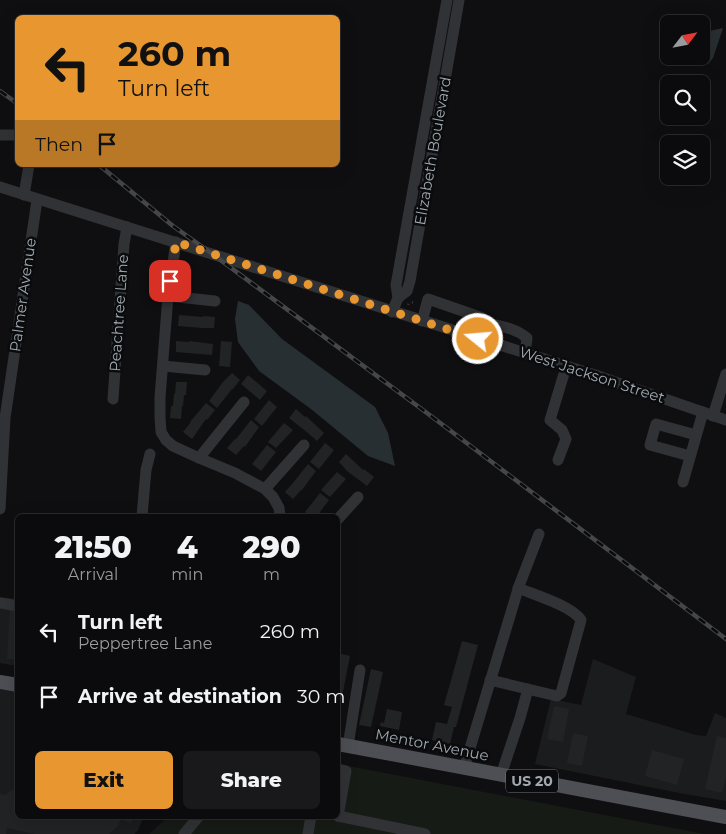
<!DOCTYPE html>
<style>
:root{--surface:#0b0b0d;--page:#19191b;--text:#f1f3f6;--muted:#9a9b9d;--line:#2b2b2e;--accent:#e89730}
body{margin:0;font-family:Montserrat,sans-serif;background:var(--page);color:var(--text);height:100vh;display:flex;flex-direction:column;font-size:19px;white-space:nowrap}
*{box-sizing:border-box;margin:0}
p{font-size:16px;color:var(--muted)}
.icon{flex:none;width:28px;height:28px;fill:none;stroke:currentColor;stroke-width:2;stroke-linecap:round;stroke-linejoin:round}
.map{position:relative;flex:1;overflow:hidden}
.side{position:absolute;left:15px;top:514px;width:325px;height:305px;display:flex;flex-direction:column;background:var(--surface);border-radius:8px;box-shadow:0 5px 20px #0002,0 0 0 1px var(--line)}
.side>*{flex:none}
.guide{position:absolute;left:15px;top:15px;width:325px;height:152px;border-radius:8px;box-shadow:0 5px 20px #0002,0 0 0 1px var(--line);background:#e89730;color:#111;overflow:hidden}
.needle{width:32px;rotate:58deg}
.buttons{position:absolute;left:660px;top:15px;display:grid;gap:10px}
.buttons a{display:grid;place-items:center;width:50px;height:50px;border-radius:8px;background:var(--surface);box-shadow:0 5px 20px #0002,0 0 0 1px var(--line);font-size:25px}
.pin{position:absolute;display:grid;place-items:center;width:42px;height:42px;color:#fff;margin:-21px;border-radius:10px;box-shadow:0 2px 8px #0006}
.me{position:absolute;width:55px;margin:-28px;rotate:287deg;stroke-linejoin:round;filter:drop-shadow(0 0 4px #0008)}
.turn{display:flex;align-items:center;gap:18px;height:105px;padding:0 20px;font-size:22px}
.turn .icon{width:65px;height:65px;stroke-width:2.5}
.turn b{display:block;font-size:35px;line-height:42px}
.then{display:flex;align-items:center;height:48px;padding:0 20px;background:#0003;gap:10px;font-size:19px}
.eta{display:flex;justify-content:space-evenly;align-items:center;height:85px;text-align:center}
.eta b{font-size:30px;font-weight:800;line-height:35px}
.action{display:flex;gap:10px;margin-top:auto;padding:10px 20px}
.action a{flex:1;height:58px;border-radius:8px;background:var(--accent);color:#111;font-size:20px;font-weight:800;line-height:58px;text-align:center}
.action a+a{background:var(--page);color:var(--text)}
ul{padding:0;list-style:none}
li{display:flex;align-items:center;gap:15px;height:65px;padding:0 20px}
li div{flex:1}
li b{display:block;font-size:19px}
li em{font-style:normal}
.map>svg:first-child{display:block}
</style>
<div class="map">
<svg width="726" height="834" viewBox="0 0 726 834">
<rect width="100%" height="100%" fill="#0f0f11"/>
<g fill="#1b1c1e">
<polygon points="0,597 17,599 17,666 0,663"/>
<polygon points="593,659 636,677 626,714 696,735 706,736 715,713 726,718 726,801 679,793 535,764 551,699 581,705"/>
<polygon points="0,689 17,691 18,816 144,816 138,830 134,834 0,834"/>
</g>
<polygon fill="#161b16" points="338,764 704,834 149,834 169,816 338,816"/>
<g fill="#272f33">
<polygon points="723,28 713,58 708,64 689,56 701,56 701,33"/>
<polygon points="238,301 249,305 282,339 375,407 388,433 395,466 368,456 311,409 259,371 238,342 235,319"/>
</g>
<g fill="#222325">
<polygon points="179,315 203,317 203,316 215,317 214,328 202,328 178,326"/>
<polygon points="176,341 189,342 189,341 213,344 212,355 176,352"/>
<polygon points="221,341 232,342 230,367 219,366"/>
<polygon points="232,373 240,380 233,389 232,389 217,408 209,401 223,382"/>
<polygon points="248,375 267,391 260,400 241,384"/>
<polygon points="176,382 187,382 186,395 184,395 183,406 182,406 181,419 170,418 171,406 173,406 174,394 175,394"/>
<polygon points="269,400 277,407 262,426 254,419"/>
<polygon points="206,403 215,410 207,420 206,419 192,439 183,432 191,422 190,422"/>
<polygon points="296,409 305,417 306,416 324,433 317,441 308,433 289,418"/>
<polygon points="251,420 259,427 245,447 244,446 236,455 227,448 235,439 236,439"/>
<polygon points="284,423 293,430 276,448 268,442"/>
<polygon points="325,443 334,450 319,469 310,462"/>
<polygon points="267,445 276,452 261,471 252,464"/>
<polygon points="346,454 363,470 364,469 374,477 367,486 347,471 339,462"/>
<polygon points="308,464 316,471 302,490 301,490 293,499 285,492 293,483"/>
<polygon points="337,472 346,479 330,497 321,490"/>
<polygon points="320,493 329,500 317,516 310,516 305,512"/>
<polygon points="10,609 18,610 18,659 7,659"/>
<polygon points="462,641 478,645 456,727 454,727 450,744 432,740 436,722 447,724 452,707 444,705"/>
<polygon points="338,653 350,656 341,702 338,702"/>
<polygon points="371,669 383,672 371,727 359,725"/>
<polygon points="554,706 569,709 563,742 547,739"/>
<polygon points="387,709 402,712 399,730 380,726 381,722 384,723"/>
<polygon points="573,733 588,736 582,766 567,763"/>
<polygon points="717,736 726,738 726,777 722,793 705,789"/>
<polygon points="652,750 684,759 677,785 645,776"/>
<polygon points="12,790 18,791 18,816 134,816 131,823 121,819 117,827 109,834 35,834 7,828 6,834 0,834 0,794 5,795"/>
</g>
<g fill="none" stroke-linecap="round" stroke-linejoin="round">
<polyline stroke="#37393c" stroke-width="1" stroke-dasharray="2.5 4" stroke-linecap="butt" points="407,304 412,305 413,298"/>
<g stroke="#313235" stroke-width="11">
<polyline points="0,135 18,135"/>
<polyline points="0,187 595,375 726,420"/>
<polyline points="24,195 29,165"/>
<polyline points="176,242 168,296 160,397 160,417 161,432 166,440 173,446 199,458 235,473 265,489 273,497 279,508 280,516"/>
<polyline points="168,296 215,301"/>
<polyline points="398,298 407,291 410,281 459,0"/>
<polyline points="392,312 398,298 396,285 447,0"/>
<polyline points="422,321 428,299 483,318 477,339"/>
<path d="M482,322c16,4 32,5 45,16l-2,16"/>
<polyline points="163,366 205,370"/>
<polyline points="113,399 124,244 127,227"/>
<polyline points="713,416 726,374"/>
<polyline points="690,456 650,445 656,424 696,435"/>
<polyline points="199,458 244,402"/>
<polyline points="558,460 566,439 562,430 550,420 566,367"/>
<polyline points="683,482 703,412"/>
<polyline points="265,489 304,445"/>
<polyline points="0,509 5,418 37,200"/>
<polyline points="142,516 146,470 150,454"/>
<polyline points="338,519 358,497"/>
<polyline points="0,603 18,606"/>
<path d="M490,680l67,16 4,-3 20,-73c-9,-14 -46,-25 -63,-32"/>
<polyline points="348,746 360,670"/>
<polyline points="464,768 519,586 539,534"/>
<polyline points="338,769 346,771 338,816"/>
<polyline points="501,775 520,718 528,689"/>
<polyline points="338,816 425,834"/>
<polyline points="184,834 199,816"/>
<polyline points="308,834 311,816"/>
</g>
<g stroke="#4d4f54" stroke-width="14">
<polyline points="0,682 18,685"/>
<polyline points="338,744 726,817"/>
</g>
<g stroke="#44464a" stroke-width="4.5">
<g id="rail">
<polyline points="0,91 18,104"/>
<polyline points="99,165 173,226 211,253 431,416 726,639"/>
</g>
</g>
<use href="#rail" stroke="#0a0b0c" stroke-width="2.5" stroke-dasharray="8" stroke-linecap="butt"/>
</g>
<g fill="none" stroke-linecap="round" stroke-linejoin="round">
<polyline stroke="#e89730" stroke-width="9" stroke-dasharray="0 16.2" points="170,281 176,242 478,339"/>
</g>
<g text-anchor="middle" stroke-width="5" stroke-linejoin="round" paint-order="stroke">
<rect fill="#0a0b0c" stroke="#747980" stroke-width="1" x="506" y="769.5" width="52" height="23" rx="4"/>
<g font-size="14" font-weight="bold" fill="#a1a8b1">
<text x="532" y="786">US 20</text>
</g>
<g font-size="15" fill="#a1a8b1" stroke="#0a0b0c">
<text transform="translate(433 151) rotate(-80)" y="5">Elizabeth Boulevard</text>
<text transform="translate(23 295) rotate(-82)" y="5">Palmer Avenue</text>
<text transform="translate(119 313) rotate(-86)" y="5">Peachtree Lane</text>
<text transform="translate(592 375) rotate(18)" y="5">West Jackson Street</text>
<text transform="translate(432 745) rotate(11)" y="5">Mentor Avenue</text>
</g>
</g>
</svg>
<div class="buttons">
<a><svg class="needle" viewBox="-14 -14 28 28"><path d="M0-13l5 13h-10z" fill="#e53935"/><path d="M0 13l5-13h-10z" fill="#9a9b9d"/></svg></a>
<a><svg class="icon" aria-label="search" viewBox="0 0 24 24"><circle cx="10" cy="10" r="6"/><path d="M15 15l6 6"/></svg></a>
<a><svg class="icon" aria-label="layers" viewBox="0 0 24 24"><path d="M12 4l9 5-9 5-9-5zM3 14l9 5 9-5"/></svg></a>
</div>
<div class="pin" style="left:170px;top:281px;background:#d93025"><svg class="icon" aria-label="arrive" viewBox="0 0 24 24"><path d="M6 21V4h12l-3 4 3 4H6"/></svg></div>
<svg class="me" style="left:478px;top:339px" viewBox="-20 -20 40 40"><circle r="17" fill="#e89730" stroke="#fff" stroke-width="3"/><path d="M0-11L8 9 0 5-8 9z" fill="#fff"/></svg>
<div class="guide">
<div class="turn"><svg class="icon" aria-label="left" viewBox="0 0 24 24"><path d="M17 20v-9H6M10 6l-5 5 5 5"/></svg><div><b>260 m</b>Turn left</div></div>
<div class="then">Then<svg class="icon" aria-label="arrive" viewBox="0 0 24 24"><path d="M6 21V4h12l-3 4 3 4H6"/></svg></div>
</div>
<section class="side">
<div class="eta">
<div><b>21:50</b><p>Arrival</p></div>
<div><b>4</b><p>min</p></div>
<div><b>290</b><p>m</p></div>
</div>
<ul>
<li><svg class="icon" aria-label="left" viewBox="0 0 24 24"><path d="M17 20v-9H6M10 6l-5 5 5 5"/></svg><div><b>Turn left</b><p>Peppertree Lane</p></div><em>260 m</em></li>
<li><svg class="icon" aria-label="arrive" viewBox="0 0 24 24"><path d="M6 21V4h12l-3 4 3 4H6"/></svg><div><b>Arrive at destination</b></div><em>30 m</em></li>
</ul>
<div class="action"><a>Exit</a><a>Share</a></div>
</section>
</div>
